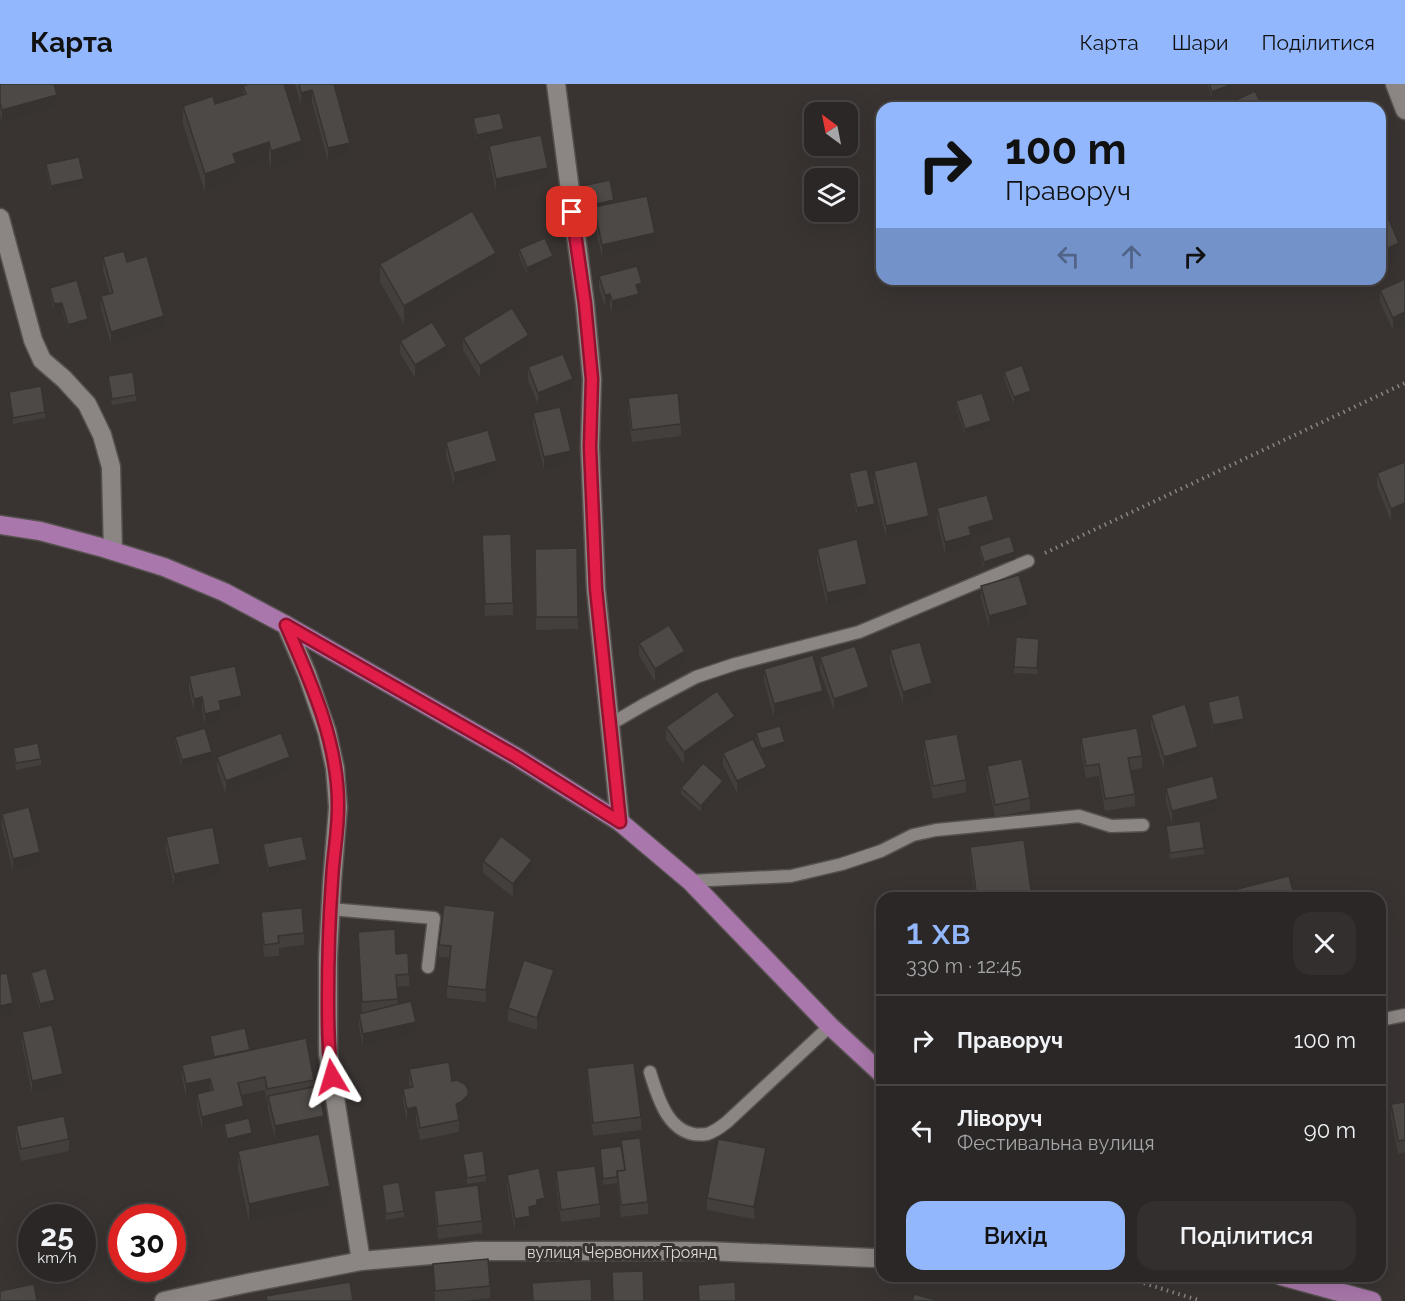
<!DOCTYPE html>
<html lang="uk">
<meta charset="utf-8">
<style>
:root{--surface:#2b2726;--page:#332f2e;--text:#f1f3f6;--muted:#a6a5a7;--line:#474443;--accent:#92b7fd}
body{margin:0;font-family:Raleway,sans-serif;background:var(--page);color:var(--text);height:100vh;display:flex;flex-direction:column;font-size:22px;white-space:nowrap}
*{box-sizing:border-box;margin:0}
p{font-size:20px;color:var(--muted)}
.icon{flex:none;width:33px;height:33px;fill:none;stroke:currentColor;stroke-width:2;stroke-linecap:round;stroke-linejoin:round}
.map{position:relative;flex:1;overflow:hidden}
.sheet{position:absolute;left:876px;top:808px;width:510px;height:390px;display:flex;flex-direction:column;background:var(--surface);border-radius:18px;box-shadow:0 6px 24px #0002,0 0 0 2px var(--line)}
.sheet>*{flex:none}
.banner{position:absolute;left:876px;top:18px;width:510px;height:183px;border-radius:18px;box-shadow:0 6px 24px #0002,0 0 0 2px var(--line);background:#92b7fd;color:#111;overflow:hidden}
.needle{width:39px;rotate:328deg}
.fabs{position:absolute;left:804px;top:18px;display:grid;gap:12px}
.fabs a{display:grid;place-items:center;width:54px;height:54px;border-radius:12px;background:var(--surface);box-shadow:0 6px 24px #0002,0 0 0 2px var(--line);font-size:30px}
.speed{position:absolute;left:18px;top:1120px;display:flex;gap:12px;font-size:30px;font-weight:700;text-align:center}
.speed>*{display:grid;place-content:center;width:78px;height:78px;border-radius:50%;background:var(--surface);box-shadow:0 6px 24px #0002,0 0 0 2px var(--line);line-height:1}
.speed small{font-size:15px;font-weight:400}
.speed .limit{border:9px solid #d22;background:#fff;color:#111}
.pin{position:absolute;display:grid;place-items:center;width:51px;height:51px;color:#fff;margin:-26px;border-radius:12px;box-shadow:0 3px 9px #0006}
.me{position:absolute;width:66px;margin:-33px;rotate:353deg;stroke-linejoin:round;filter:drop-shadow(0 0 4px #0008)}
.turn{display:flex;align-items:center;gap:21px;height:126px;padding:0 30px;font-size:27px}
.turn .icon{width:78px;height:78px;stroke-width:2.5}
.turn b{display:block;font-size:42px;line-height:51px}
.lanes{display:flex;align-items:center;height:57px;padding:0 30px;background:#0003;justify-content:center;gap:30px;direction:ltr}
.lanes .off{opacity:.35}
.round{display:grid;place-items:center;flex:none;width:63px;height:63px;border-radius:18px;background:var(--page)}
.summary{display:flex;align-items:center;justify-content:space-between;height:102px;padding:0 30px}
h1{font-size:36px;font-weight:600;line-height:45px;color:var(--accent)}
.cta{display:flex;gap:12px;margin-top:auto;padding:12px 30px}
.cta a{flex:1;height:69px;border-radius:18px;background:var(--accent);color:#111;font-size:24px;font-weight:600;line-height:69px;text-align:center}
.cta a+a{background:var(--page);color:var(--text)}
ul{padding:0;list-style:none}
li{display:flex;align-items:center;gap:18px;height:90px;padding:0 30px;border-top:2px solid var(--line)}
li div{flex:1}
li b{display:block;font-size:22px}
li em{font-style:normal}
header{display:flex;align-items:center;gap:36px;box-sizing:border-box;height:84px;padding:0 30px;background:var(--accent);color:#111}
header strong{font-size:28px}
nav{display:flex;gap:33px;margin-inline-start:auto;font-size:21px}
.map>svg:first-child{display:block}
</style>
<header>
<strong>Карта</strong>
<nav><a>Карта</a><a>Шари</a><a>Поділитися</a></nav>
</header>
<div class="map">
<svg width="1405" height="1217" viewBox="0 0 1405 1217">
<rect width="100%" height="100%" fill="#393432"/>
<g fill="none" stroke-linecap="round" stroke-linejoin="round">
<g stroke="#55514f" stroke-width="15">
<g id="lane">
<polyline points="609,641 645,620 696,593 735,580 859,548 1028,477"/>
<polyline points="690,797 791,792 842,780 881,767 913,751 936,746 1079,732 1111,742 1143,741"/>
<polyline points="330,825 434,834 428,883"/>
<polyline points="1380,936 1405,931"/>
<path d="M650,988c8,27 20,68 57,62 7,-2 15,-8 20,-12l103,-96"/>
</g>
</g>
<g stroke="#55514f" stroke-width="21">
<g id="street">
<polyline points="556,0 585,220 592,295 590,363 596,505 620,738"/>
<polyline points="1395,0 1405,26"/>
<polyline points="0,134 33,256 42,276 64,295 87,320 102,351 111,383 113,467"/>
<polyline points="286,541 307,590 327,648 335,684 338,723 332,798 328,873 328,970 361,1177"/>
<polyline points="164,1217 248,1199 361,1177 477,1167 706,1167 873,1174 882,1173"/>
</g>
</g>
<g stroke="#55514f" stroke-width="21">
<g id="primary">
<polyline points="0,441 40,447 100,463 164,483 224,508 286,541 515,672 620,738 690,797 830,942 882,990"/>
<polyline points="1281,1192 1372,1217"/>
</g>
</g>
<g stroke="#898583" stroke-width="4" stroke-dasharray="1.5 4.5" stroke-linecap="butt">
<polyline points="1045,469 1405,299"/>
<polyline points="1121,1192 1201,1217"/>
</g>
<use href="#lane" stroke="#8b8683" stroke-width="12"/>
<use href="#street" stroke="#8b8683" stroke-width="18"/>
<use href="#primary" stroke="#a977ab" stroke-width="18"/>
</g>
<g fill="#423f3c">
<polygon points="0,0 57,23 2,39 0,31"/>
<polygon points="295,0 334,0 350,71 328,77 312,18 301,21"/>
<polygon points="1207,0 1232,0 1232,7 1212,14"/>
<polygon points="243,2 302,75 271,85 269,76 236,87 236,97 205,108 183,40 183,22 215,20 243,11"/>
<polygon points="473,34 504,52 477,58 473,40"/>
<polygon points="489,62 548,96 496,107 489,74"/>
<polygon points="46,80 84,101 51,108 46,87"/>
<polygon points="582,102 614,118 655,162 602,173 594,135 594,127 587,129 582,108"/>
<polygon points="519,165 553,178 527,190 519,172"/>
<polygon points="103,173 127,178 164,245 111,260 101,225 101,212 110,210 103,186"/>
<polygon points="380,180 496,187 404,240 380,198"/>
<polygon points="599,192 642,212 639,212 639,222 612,229 610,222 605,223 599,204"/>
<polygon points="1405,195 1393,246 1380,218 1380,206"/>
<polygon points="50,204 88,242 68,247 62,225 54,227 50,211"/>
<polygon points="463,254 529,264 480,294 463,266"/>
<polygon points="400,257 447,275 415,294 400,269"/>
<polygon points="528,283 573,307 538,321 528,296"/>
<polygon points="1004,288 1031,313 1014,320 1004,294"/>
<polygon points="108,292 136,311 136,317 112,321 108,298"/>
<polygon points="9,308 45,328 45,334 13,340 9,314"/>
<polygon points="628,314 681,340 681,352 632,358 628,327"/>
<polygon points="956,317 991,344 965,351 956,323"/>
<polygon points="533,329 571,379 544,386 533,341"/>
<polygon points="446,358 497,389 454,401 446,371"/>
<polygon points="1405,378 1391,437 1377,402 1377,389"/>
<polygon points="874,387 929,444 886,454 874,399"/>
<polygon points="849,389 875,426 857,431 849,395"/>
<polygon points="937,424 994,448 971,454 971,463 945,470 937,436"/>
<polygon points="979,462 1015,475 984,484 979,468"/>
<polygon points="482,464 513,519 513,531 485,532"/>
<polygon points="577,464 578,545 536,546 535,465"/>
<polygon points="817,465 867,512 827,522 817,477"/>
<polygon points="981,502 1028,534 989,544 981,514"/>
<polygon points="1039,555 1037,590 1014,589 1014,583"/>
<polygon points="639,559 685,579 655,598 639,571"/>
<polygon points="890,566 932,612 903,621 890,578"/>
<polygon points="820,573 869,615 834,627 820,586"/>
<polygon points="764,585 823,619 774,633 764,597"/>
<polygon points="189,592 242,624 221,629 221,639 205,642 202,626 194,628 189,605"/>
<polygon points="1208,618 1244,641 1213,648 1208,624"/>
<polygon points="1151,631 1198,675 1164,685 1151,643"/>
<polygon points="666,643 735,644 684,680 666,655"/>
<polygon points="756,649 785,664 761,671 756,655"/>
<polygon points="175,653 212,675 182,683 175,659"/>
<polygon points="1081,654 1142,672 1142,684 1131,686 1135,710 1135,722 1105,727 1099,692 1086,694 1081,667"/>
<polygon points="924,656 966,696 966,708 933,715 924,669"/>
<polygon points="13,664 41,675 41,681 16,686 13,670"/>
<polygon points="723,669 767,695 737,709 723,681"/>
<polygon points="217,673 290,685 226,710 217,685"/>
<polygon points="987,682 1030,714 1030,726 995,733 987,694"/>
<polygon points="723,703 701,728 681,710 681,704"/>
<polygon points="1166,704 1218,728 1172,740 1166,717"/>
<polygon points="2,730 40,780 13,787 2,743"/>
<polygon points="1166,742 1204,764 1204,770 1170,775 1166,748"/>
<polygon points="166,753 220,792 174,802 166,765"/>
<polygon points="263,760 307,782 268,790 263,766"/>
<polygon points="970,763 1032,814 975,814 970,775"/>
<polygon points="483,777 532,788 513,813 483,789"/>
<polygon points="261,828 304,849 304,861 279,864 279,872 264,873 261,840"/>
<polygon points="495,839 486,918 447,914 447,902 450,874 439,873 439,861"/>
<polygon points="358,848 396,870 409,890 409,902 397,903 398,920 416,950 363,963 359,942 359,930 362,929"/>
<polygon points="31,889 55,922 40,926 31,895"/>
<polygon points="554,899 537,946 508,937 508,924"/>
<polygon points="22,948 63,1003 32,1009 22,960"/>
<polygon points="210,952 250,966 314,996 314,1003 324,1044 275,1055 268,1025 268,1017 267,1017 265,1006 241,1011 244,1034 202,1045 197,1022 197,1010 186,1013 182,993 182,981 213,974 210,958"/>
<polygon points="587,984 641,1033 641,1046 593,1052 587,997"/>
<polygon points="409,985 452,997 468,1023 461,1031 459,1032 459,1048 420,1056 416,1036 407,1038 403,1017 403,1005 410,1004 409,998"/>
<polygon points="1405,1018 1405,1068 1398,1070 1391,1033 1391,1020"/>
<polygon points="224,1040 252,1056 227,1062 224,1046"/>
<polygon points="16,1042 69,1055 69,1067 21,1077 16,1054"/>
<polygon points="621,1056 648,1118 648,1130 621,1133 617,1099 603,1101 600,1065 621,1062"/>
<polygon points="238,1067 330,1121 249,1138 238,1085"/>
<polygon points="463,1070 486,1091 486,1097 467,1100"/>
<polygon points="766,1076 754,1135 707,1126 707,1114"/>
<polygon points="556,1087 600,1120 600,1133 561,1138 556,1100"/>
<polygon points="507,1091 545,1127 537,1128 537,1134 530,1135 530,1144 515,1147 507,1103"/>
<polygon points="382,1101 404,1127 404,1133 386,1136 382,1107"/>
<polygon points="434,1107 482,1137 482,1149 438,1155 434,1119"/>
<polygon points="433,1180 490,1202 490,1214 461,1217 435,1217"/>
</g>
<g fill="#363331">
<polygon points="1232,0 1232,7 1212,14 1212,8"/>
<polygon points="312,6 312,18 301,21 301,9"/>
<polygon points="57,11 57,23 2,39 2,26"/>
<polygon points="504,45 504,52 477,58 477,51"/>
<polygon points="302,57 302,75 271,85 271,67"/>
<polygon points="269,58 269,76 236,87 236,97 205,108 205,90 233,70"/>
<polygon points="350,59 350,71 328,77 328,64"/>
<polygon points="548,84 548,96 496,107 496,95"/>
<polygon points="84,95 84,101 51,108 51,102"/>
<polygon points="614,116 614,122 594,123 594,127 587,129 587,122"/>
<polygon points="655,149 655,162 602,173 602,161"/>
<polygon points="1399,159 1399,172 1380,180 1380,168"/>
<polygon points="496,169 496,187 404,240 404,222"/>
<polygon points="553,172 553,178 527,190 527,184"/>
<polygon points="642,199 642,212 639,212 639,222 612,229 612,217 636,201"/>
<polygon points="610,210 610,222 605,223 605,211"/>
<polygon points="62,219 62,225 54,227 54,220"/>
<polygon points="1405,228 1405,240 1393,246 1393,234"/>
<polygon points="164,232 164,245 111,260 111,248"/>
<polygon points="88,235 88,242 68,247 68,241"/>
<polygon points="529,251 529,264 480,294 480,282"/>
<polygon points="447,262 447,275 415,294 415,281"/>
<polygon points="573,295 573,307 538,321 538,309"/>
<polygon points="1031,307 1031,313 1014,320 1014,313"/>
<polygon points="991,337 991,344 965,351 965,345"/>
<polygon points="571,367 571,379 544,386 544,373"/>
<polygon points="497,377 497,389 454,401 454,389"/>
<polygon points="1405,419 1405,432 1391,437 1391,425"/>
<polygon points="875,420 875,426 857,431 857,424"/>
<polygon points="929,432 929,444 886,454 886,442"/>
<polygon points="994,436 994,448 971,454 971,463 945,470 945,458 969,443"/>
<polygon points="1015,468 1015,475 984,484 984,478"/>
<polygon points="867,500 867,512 827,522 827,509"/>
<polygon points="1028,521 1028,534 989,544 989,532"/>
<polygon points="685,567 685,579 655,598 655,585"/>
<polygon points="932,599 932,612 903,621 903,608"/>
<polygon points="869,603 869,615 834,627 834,615"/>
<polygon points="823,607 823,619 774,633 774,620"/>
<polygon points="242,612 242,624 221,629 221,639 205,642 205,630 219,617"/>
<polygon points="202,613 202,626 194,628 194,615"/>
<polygon points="735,632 735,644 684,680 684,668"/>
<polygon points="1244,635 1244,641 1213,648 1213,641"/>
<polygon points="785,658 785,664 761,671 761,665"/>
<polygon points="1198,663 1198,675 1164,685 1164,673"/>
<polygon points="212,668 212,675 182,683 182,676"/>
<polygon points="290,673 290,685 226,710 226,697"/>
<polygon points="767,683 767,695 737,709 737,697"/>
<polygon points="723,697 723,703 701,728 701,722"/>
<polygon points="1218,715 1218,728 1172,740 1172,727"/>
<polygon points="40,768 40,780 13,787 13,775"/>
<polygon points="307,776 307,782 268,790 268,784"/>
<polygon points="532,776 532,788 513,813 513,800"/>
<polygon points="220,780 220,792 174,802 174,790"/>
<polygon points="495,827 495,839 486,918 486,906"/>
<polygon points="554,886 554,899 537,946 537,934"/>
<polygon points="55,916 55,922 40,926 40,920"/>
<polygon points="13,919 13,931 0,934 0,922"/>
<polygon points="416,938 416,950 363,963 363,950"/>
<polygon points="63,990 63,1003 32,1009 32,997"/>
<polygon points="210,995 210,1007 186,1013 186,1000"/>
<polygon points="468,1011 468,1023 461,1031 456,1032 456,1020"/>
<polygon points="244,1022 244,1034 202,1045 202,1033"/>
<polygon points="416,1023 416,1036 407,1038 407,1025"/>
<polygon points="324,1032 324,1044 275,1055 275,1042"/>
<polygon points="252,1049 252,1056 227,1062 227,1055"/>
<polygon points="766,1064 766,1076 754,1135 754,1123"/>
<polygon points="330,1102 330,1121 249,1138 249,1120"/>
<polygon points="545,1114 545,1127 537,1128 537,1134 530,1135 530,1144 515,1147 515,1135 537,1116"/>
</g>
<g fill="#4d4946" stroke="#363331" stroke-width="1.5">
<polygon points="0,0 54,0 57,11 2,26 0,19"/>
<polygon points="249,0 284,0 302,57 271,67 269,58 233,70 236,79 205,90 183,22 213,12 215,20 246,10 243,2"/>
<polygon points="299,0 334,0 350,59 328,64 312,6 301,9"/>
<polygon points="1209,0 1232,0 1212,8"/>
<polygon points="1255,7 1263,24 1219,24"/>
<polygon points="500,29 504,45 477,51 473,34"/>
<polygon points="541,51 548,84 496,95 489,62"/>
<polygon points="79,73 84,95 51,102 46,80"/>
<polygon points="610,96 614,116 587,122 582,102"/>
<polygon points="647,112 655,149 602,161 594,123"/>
<polygon points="472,127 496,169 404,222 380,180"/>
<polygon points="1387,131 1399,159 1380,168 1380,134"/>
<polygon points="545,154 553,172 527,184 519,165"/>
<polygon points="124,167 127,178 147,172 164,232 111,248 101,212 113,209 103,173"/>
<polygon points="637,182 642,199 636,201 639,210 612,217 610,210 605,211 599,192"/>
<polygon points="1405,195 1405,228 1393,234 1380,206"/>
<polygon points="77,196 88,235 68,241 62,219 54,220 50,204"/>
<polygon points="512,224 529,251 480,282 463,254"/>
<polygon points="432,238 447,262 415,281 400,257"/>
<polygon points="563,270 573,295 538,309 528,283"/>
<polygon points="1022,281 1031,307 1014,313 1004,288"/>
<polygon points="133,288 136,311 112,315 108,292"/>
<polygon points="41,302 45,328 13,334 9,308"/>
<polygon points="678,309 681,340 632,346 628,314"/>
<polygon points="982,309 991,337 965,345 956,317"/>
<polygon points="560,323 571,367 544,373 533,329"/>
<polygon points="488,346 497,377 454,389 446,358"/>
<polygon points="917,377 929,432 886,442 874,387"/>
<polygon points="1405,378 1405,419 1391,425 1377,389"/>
<polygon points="867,385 875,420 857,424 849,389"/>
<polygon points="987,411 994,436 969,443 971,451 945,458 937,424"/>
<polygon points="511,450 513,519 485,520 482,451"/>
<polygon points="1010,452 1015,468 984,478 979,462"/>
<polygon points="857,455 867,500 827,509 817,465"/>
<polygon points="577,464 578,533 536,533 535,465"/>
<polygon points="1019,491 1028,521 989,532 981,502"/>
<polygon points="669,541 685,567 655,585 639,559"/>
<polygon points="1016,553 1039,555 1037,584 1014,583"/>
<polygon points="920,558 932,599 903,608 890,566"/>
<polygon points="855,562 869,603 834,615 820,573"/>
<polygon points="813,571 823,607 774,620 764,585"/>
<polygon points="235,582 242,612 219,617 221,626 205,630 202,613 194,615 189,592"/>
<polygon points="717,607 735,632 684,668 666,643"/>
<polygon points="1239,611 1244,635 1213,641 1208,618"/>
<polygon points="1185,620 1198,663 1164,673 1151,631"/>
<polygon points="780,642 785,658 761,665 756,649"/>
<polygon points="205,644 212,668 182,676 175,653"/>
<polygon points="1137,644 1142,672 1128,674 1135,710 1105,715 1099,680 1086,682 1081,654"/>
<polygon points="281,649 290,673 226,697 217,673"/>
<polygon points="957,650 966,696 933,702 924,656"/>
<polygon points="753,655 767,683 737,697 723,669"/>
<polygon points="38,659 41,675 16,679 13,664"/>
<polygon points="1022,675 1030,714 995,721 987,682"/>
<polygon points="703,679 723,697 701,722 681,704"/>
<polygon points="1213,692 1218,715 1172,727 1166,704"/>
<polygon points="29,723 40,768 13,775 2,730"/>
<polygon points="1200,737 1204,764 1170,769 1166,742"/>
<polygon points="213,743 220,780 174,790 166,753"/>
<polygon points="302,752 307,776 268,784 263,760"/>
<polygon points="501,752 532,776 513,800 483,777"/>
<polygon points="1024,756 1032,814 977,814 970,763"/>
<polygon points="1289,792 1295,814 1219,814 1218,810"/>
<polygon points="444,821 495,827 486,906 447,902 451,862 439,861"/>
<polygon points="302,824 304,849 278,852 279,859 264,861 261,828"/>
<polygon points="395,845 396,870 408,869 409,890 396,891 398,915 362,918 358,848"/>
<polygon points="524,876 554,886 537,934 508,924"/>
<polygon points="46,884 55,916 40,920 31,889"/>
<polygon points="7,889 13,919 0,922 0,890"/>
<polygon points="411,917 416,938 363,950 359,930"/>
<polygon points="52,941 63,990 32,997 22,948"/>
<polygon points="245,944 250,966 214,973 210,952"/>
<polygon points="306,954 314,996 267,1005 265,993 238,999 244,1022 202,1033 197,1010 213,1006 210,995 186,1000 182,981"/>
<polygon points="449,978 452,997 457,996 465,1000 468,1005 468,1011 461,1018 456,1020 459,1036 420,1044 416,1023 407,1025 403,1005 413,1003 409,985"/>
<polygon points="634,979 641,1033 593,1039 587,984"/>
<polygon points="318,1002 324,1032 275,1042 268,1012"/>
<polygon points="1405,1018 1405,1056 1398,1057 1391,1020"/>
<polygon points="64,1032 69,1055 21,1065 16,1042"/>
<polygon points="249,1034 252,1049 227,1055 224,1040"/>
<polygon points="319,1050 330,1102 249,1120 238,1067"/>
<polygon points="640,1054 648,1118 621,1121 617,1087 625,1086 621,1056"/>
<polygon points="718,1055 766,1064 754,1123 707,1114"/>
<polygon points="621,1062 625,1086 617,1087 617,1093 603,1095 600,1065"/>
<polygon points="483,1067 486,1091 467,1094 463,1070"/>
<polygon points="595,1082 600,1120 561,1126 556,1087"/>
<polygon points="539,1084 545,1114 537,1116 537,1121 529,1123 530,1132 515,1135 507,1091"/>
<polygon points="399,1098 404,1127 386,1130 382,1101"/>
<polygon points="478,1101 482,1137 438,1142 434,1107"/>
<polygon points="488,1175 490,1202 435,1207 433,1180"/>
<polygon points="643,1187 644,1217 613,1217 612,1188"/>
<polygon points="591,1195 592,1217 533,1217 532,1199"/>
<polygon points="350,1198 353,1217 267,1217 266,1212"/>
<polygon points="735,1198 736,1217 699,1217 698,1201"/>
<polygon points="34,1200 37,1217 0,1217 0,1207"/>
<polygon points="914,1210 936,1216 936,1217 912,1217"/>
</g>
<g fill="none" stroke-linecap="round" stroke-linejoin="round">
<g stroke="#92132f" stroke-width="15">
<path id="route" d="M332,993c-4,-26 -4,-51 -4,-77 0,-40 1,-79 4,-119 1,-24 6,-49 6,-73 1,-64 -27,-126 -52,-183l229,131 105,66 -24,-233 -6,-142 2,-68 -7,-75 -13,-92"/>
</g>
<use href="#route" stroke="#e11d48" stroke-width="10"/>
</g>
<g text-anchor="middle" stroke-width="6" stroke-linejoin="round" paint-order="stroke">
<g font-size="16" fill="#dcd9d7" stroke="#393432">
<text x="622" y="1174">вулиця Червоних Троянд</text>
</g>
</g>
</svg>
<div class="fabs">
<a><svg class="needle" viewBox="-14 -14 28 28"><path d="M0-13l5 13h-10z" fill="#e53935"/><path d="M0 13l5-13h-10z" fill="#a6a5a7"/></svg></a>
<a><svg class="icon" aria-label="layers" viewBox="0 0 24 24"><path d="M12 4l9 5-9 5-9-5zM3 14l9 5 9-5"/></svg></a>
</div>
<div class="speed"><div>25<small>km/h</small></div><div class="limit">30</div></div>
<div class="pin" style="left:572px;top:128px;background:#d93025"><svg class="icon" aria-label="arrive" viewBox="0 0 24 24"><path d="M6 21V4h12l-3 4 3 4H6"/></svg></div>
<svg class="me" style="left:332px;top:993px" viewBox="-20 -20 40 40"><path d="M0-17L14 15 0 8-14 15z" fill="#e11d48" stroke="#fff" stroke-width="4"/></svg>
<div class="banner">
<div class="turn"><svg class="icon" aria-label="right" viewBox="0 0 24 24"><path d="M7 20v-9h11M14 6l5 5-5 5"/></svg><div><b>100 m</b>Праворуч</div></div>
<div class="lanes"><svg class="icon off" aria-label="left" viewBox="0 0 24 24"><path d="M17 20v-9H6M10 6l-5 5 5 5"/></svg><svg class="icon off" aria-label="ahead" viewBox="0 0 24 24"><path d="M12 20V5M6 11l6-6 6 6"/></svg><svg class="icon" aria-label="right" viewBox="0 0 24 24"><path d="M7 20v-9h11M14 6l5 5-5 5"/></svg></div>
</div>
<section class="sheet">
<div class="summary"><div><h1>1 хв</h1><p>330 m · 12:45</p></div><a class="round"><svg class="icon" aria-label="close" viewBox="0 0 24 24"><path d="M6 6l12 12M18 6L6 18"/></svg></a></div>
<ul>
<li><svg class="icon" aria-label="right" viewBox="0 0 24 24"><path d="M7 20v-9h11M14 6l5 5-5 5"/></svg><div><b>Праворуч</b></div><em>100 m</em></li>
<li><svg class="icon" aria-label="left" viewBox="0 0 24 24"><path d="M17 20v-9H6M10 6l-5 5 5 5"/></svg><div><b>Ліворуч</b><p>Фестивальна вулиця</p></div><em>90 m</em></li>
</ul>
<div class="cta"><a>Вихід</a><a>Поділитися</a></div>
</section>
</div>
